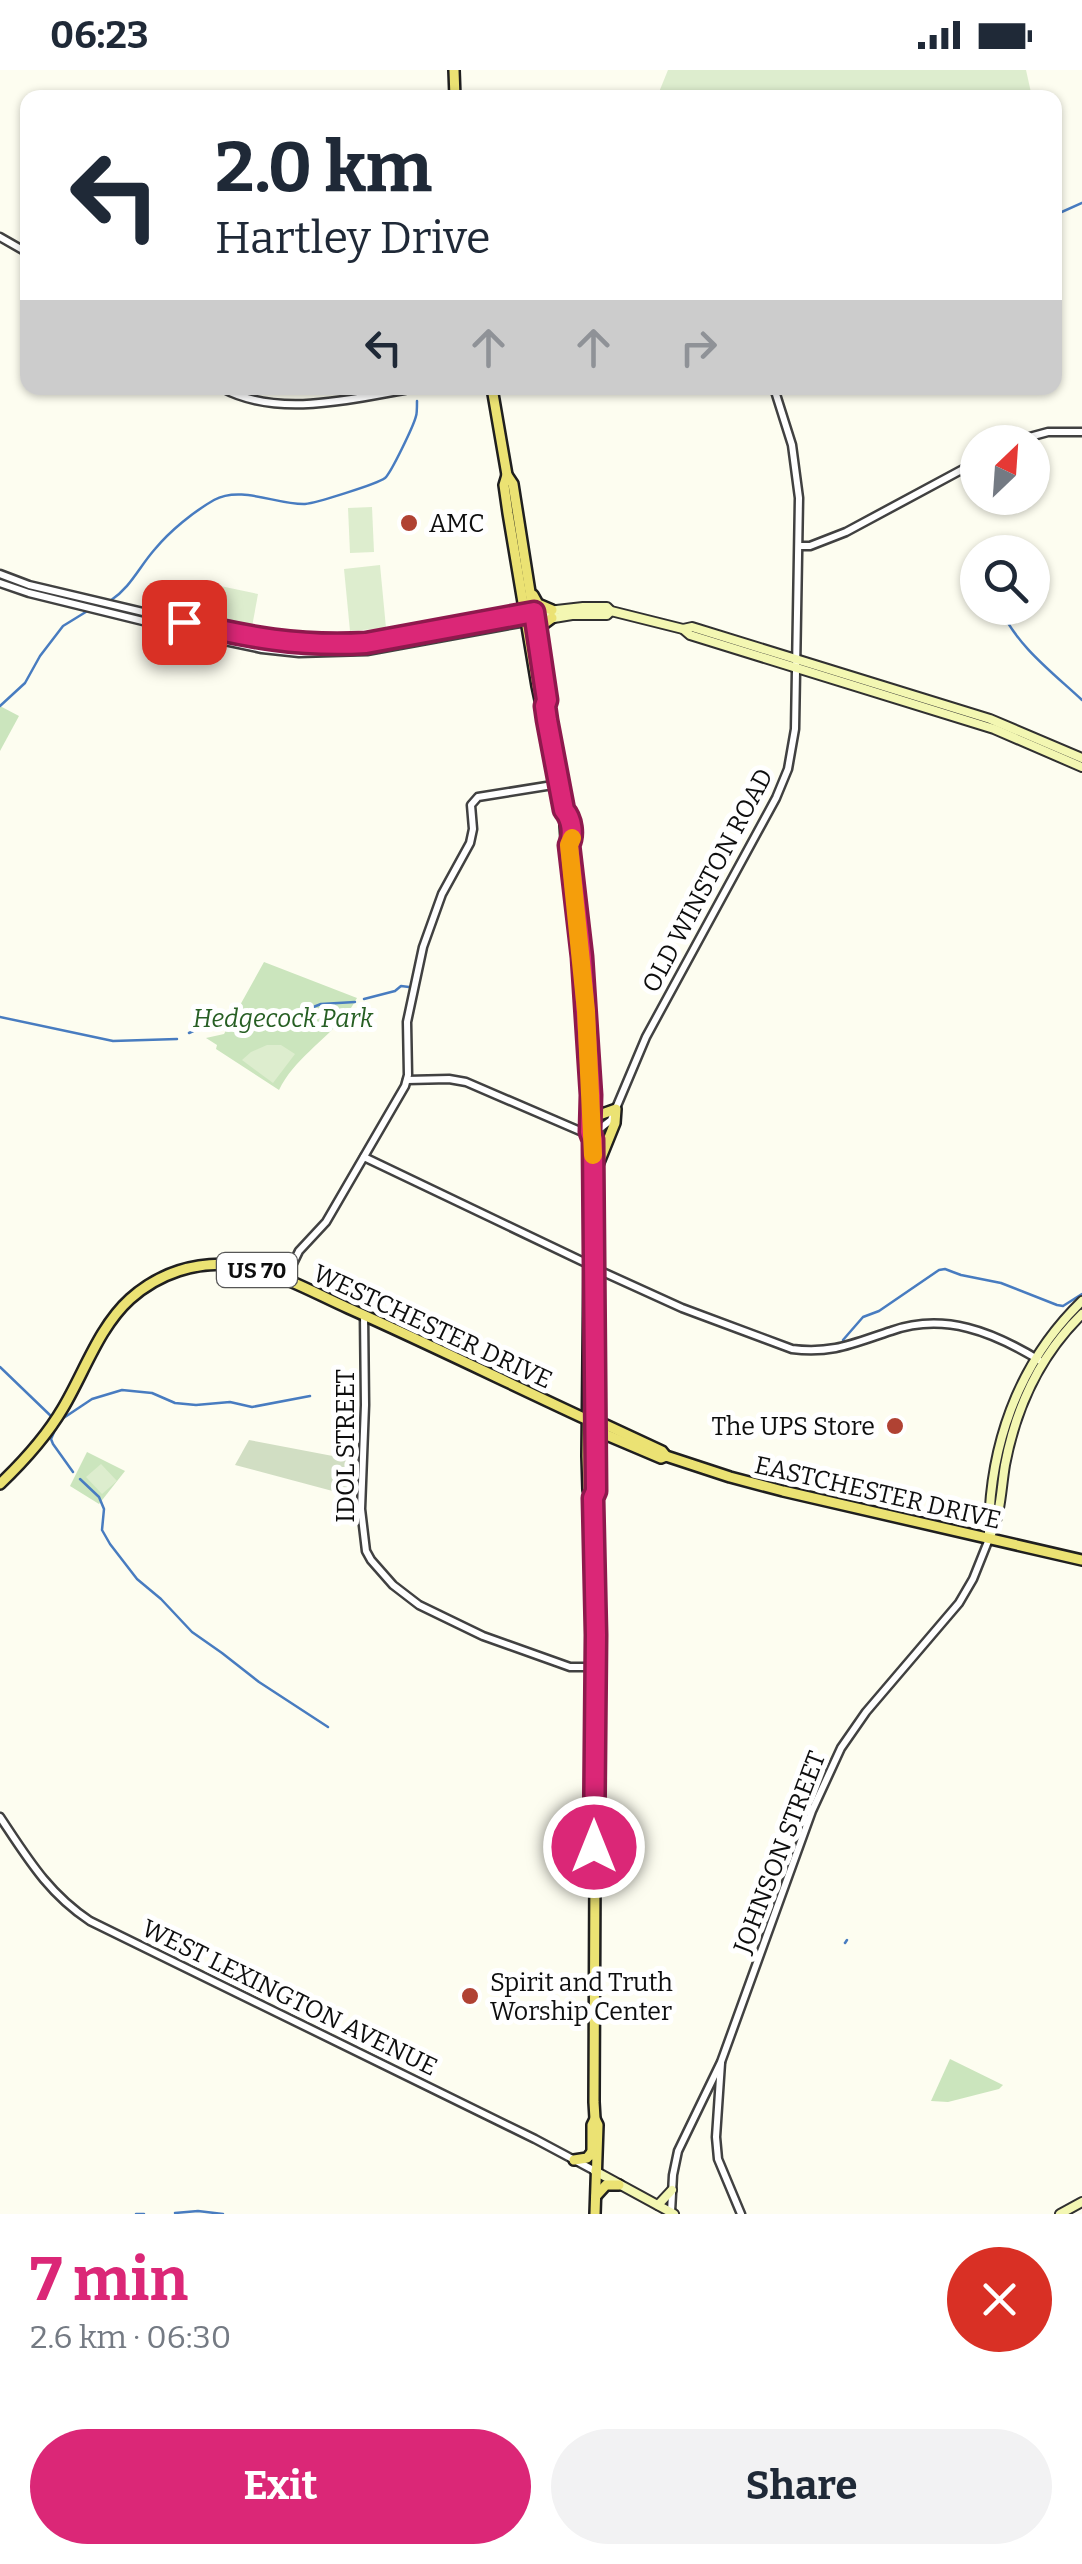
<!DOCTYPE html>
<meta charset="utf-8">
<style>
:root{--surface:#fff;--page:#f2f2f3;--text:#1f2937;--muted:#747a83;--accent:#db2777}
body{margin:0;font-family:Bitter,serif;background:var(--page);color:var(--text);height:100vh;display:flex;flex-direction:column;font-size:38px;white-space:nowrap}
*{box-sizing:border-box;margin:0}
p{font-size:32px;color:var(--muted)}
.icon{flex:none;width:55px;height:55px;fill:none;stroke:currentColor;stroke-width:2;stroke-linecap:round;stroke-linejoin:round}
.map{position:relative;height:2144px;overflow:hidden}
.sheet{display:flex;flex-direction:column;background:var(--surface);flex:1}
.sheet>*{flex:none}
.hud{position:absolute;left:20px;top:20px;width:1042px;height:305px;border-radius:20px;box-shadow:0 2px 8px #0004;background:#fff;color:var(--text);overflow:hidden}
.needle{width:65px;rotate:25deg}
.buttons{position:absolute;left:960px;top:355px;display:grid;gap:20px}
.buttons a{display:grid;place-items:center;width:90px;height:90px;border-radius:50%;background:var(--surface);box-shadow:0 2px 8px #0004;font-size:50px}
.pin{position:absolute;display:grid;place-items:center;width:85px;height:85px;color:#fff;margin:-42px;border-radius:20px;box-shadow:0 5px 15px #0006}
.me{position:absolute;width:110px;margin:-55px;rotate:0deg;stroke-linejoin:round;filter:drop-shadow(0 0 8px #0008)}
.turn{display:flex;align-items:center;gap:35px;height:210px;padding:0 30px;font-size:45px}
.turn .icon{width:130px;height:130px;stroke-width:2.5}
.turn b{display:block;font-size:70px;line-height:85px}
.lanes{display:flex;align-items:center;height:95px;padding:0 30px;background:#0003;justify-content:center;gap:50px;direction:ltr}
.lanes .off{opacity:.35}
.round{display:grid;place-items:center;flex:none;width:105px;height:105px;border-radius:52px;background:var(--page)}
.overview{display:flex;align-items:center;justify-content:space-between;height:170px;padding:0 30px}
h1{font-size:60px;font-weight:700;line-height:75px;color:var(--accent)}
.primary-button{display:flex;gap:20px;margin-top:auto;padding:20px 30px}
.primary-button a{flex:1;height:115px;border-radius:60px;background:var(--accent);color:#fff;font-size:40px;font-weight:700;line-height:115px;text-align:center}
.primary-button a+a{background:var(--page);color:var(--text)}
.status{display:flex;justify-content:space-between;align-items:center;height:70px;padding:0 50px;background:var(--surface);direction:ltr}
.status svg{height:28px;fill:currentColor}
.map>svg:first-child{display:block}
</style>
<div class="status"><b>06:23</b><svg viewBox="0 0 49 12"><path d="M0 12V9h3v3zM5 12V6h3v6zM10 12V3h3v9zM15 12V0h3v12zM26 1h20v11H26zM47 4h2v5h-2z"/></svg></div>
<div class="map">
<svg width="1082" height="2144" viewBox="0 0 1082 2144">
<rect width="100%" height="100%" fill="#fdfdf0"/>
<g fill="#cbe5bd">
<polygon points="0,636 19,646 0,681"/>
<path d="M264,892l93,36c-19,36 -60,55 -78,92l-63,-41 1,-4 -11,-7 18,-4z"/>
<polygon points="87,1382 125,1401 99,1434 70,1416"/>
<polygon points="950,1989 1003,2015 999,2019 948,2032 931,2031"/>
</g>
<polygon fill="#d1dec3" points="249,1370 359,1391 357,1424 340,1423 235,1395"/>
<g fill="#ddedce">
<polygon points="668,0 1026,0 1032,27 657,27"/>
<polygon points="372,437 374,482 350,483 348,438"/>
<polygon points="380,495 386,558 350,561 344,499"/>
<polygon points="206,513 258,524 252,557 199,546"/>
<polygon points="267,975 281,975 295,984 273,1013 242,990 251,982"/>
<polygon points="101,1394 117,1411 102,1424 86,1407"/>
</g>
<g fill="none" stroke-linecap="round" stroke-linejoin="round">
<g stroke="#487cc0" stroke-width="2.5">
<polyline points="1055,145 1082,133"/>
<path d="M110,531c21,-14 29,-34 45,-52 15,-18 38,-37 59,-49 27,-15 63,5 91,4 11,-1 72,-20 80,-26 6,-5 29,-53 31,-62 1,-2 1,-12 1,-15"/>
<path d="M1000,538c17,38 52,64 82,92"/>
<polyline points="0,636 25,613 40,586 63,556 89,540"/>
<polyline points="364,929 395,921 401,916 409,917"/>
<polyline points="0,947 113,971 177,969"/>
<polyline points="189,963 204,956 247,954 258,950 288,947 321,934 355,932"/>
<polyline points="843,1270 863,1247 879,1241 939,1200 945,1199 961,1205 1001,1213 1057,1235 1063,1236 1082,1224"/>
<polyline points="0,1297 53,1348"/>
<polyline points="73,1402 53,1374 51,1369 59,1351 92,1329 122,1320 152,1323 175,1333 196,1335 230,1332 252,1337 310,1326"/>
<polyline points="80,1409 99,1427 104,1439 102,1460 110,1474 137,1509 161,1529 192,1562 222,1583 259,1612 328,1657"/>
<polyline points="845,1873 847,1870"/>
<polyline points="175,2143 198,2141 223,2144"/>
<polyline points="136,2144 144,2144"/>
</g>
<g stroke="#414141" stroke-width="11">
<g id="tertiary">
<polyline points="0,167 28,183"/>
<path d="M222,318c57,31 133,10 193,0"/>
<polyline points="1011,372 1048,362 1082,362"/>
<polyline points="799,476 810,476 846,462 978,391"/>
<polyline points="0,504 29,515 257,569 299,574 366,573 525,544"/>
<polyline points="0,513 29,523 220,570 262,579 299,583 367,581 526,552"/>
<polyline points="407,1010 449,1009 466,1012 580,1061 597,1061 611,1050 646,967 776,728 788,699 795,659 799,428 792,375 774,318"/>
<polyline points="364,1087 588,1194"/>
<path d="M594,1198l88,40 110,41c41,5 62,-6 99,-18 53,-19 102,1 148,29"/>
<polyline points="285,1210 299,1181 326,1152 405,1016 408,1005 407,952 423,877 442,824 470,773 473,759 471,735 478,727 559,714"/>
<polyline points="364,1245 365,1335 361,1439 366,1481 371,1490 393,1515 419,1535 483,1566 570,1597 596,1597"/>
<path d="M0,1747c28,42 48,76 90,104l445,218 60,32"/>
<polyline points="721,1993 716,2067 718,2089 741,2144"/>
<polyline points="671,2142 673,2105 678,2081 721,1992 812,1741 841,1678 866,1642 959,1533 973,1509 989,1469"/>
</g>
</g>
<g stroke="#303030" stroke-width="12">
<g id="secondary">
<polyline points="530,543 583,537 607,537 611,541 683,559 690,565 994,659 1082,697"/>
<polyline points="548,549 572,545 607,545 611,541"/>
<polyline points="683,559 692,557 990,649 1082,688"/>
<path d="M991,1464c10,-21 10,-45 14,-69 11,-58 34,-109 77,-151"/>
<path d="M989,1469c-1,-90 28,-175 93,-238"/>
<polyline points="595,2101 674,2144"/>
<polyline points="658,2135 672,2120"/>
<polyline points="1060,2144 1082,2132"/>
</g>
</g>
<g stroke="#1f1f1f" stroke-width="14">
<g id="primary">
<polyline points="454,0 455,28"/>
<polyline points="492,318 507,405 513,414 547,630 545,636 564,740 566,769 569,775 582,887 591,1027 591,1062 593,1070 596,1421 593,1428"/>
<polyline points="507,405 504,415 508,443 537,616 540,630 545,636"/>
<polyline points="533,525 538,534 552,540"/>
<polyline points="537,565 544,554 552,548"/>
<path d="M564,740c8,8 10,25 5,35"/>
<polyline points="591,1035 602,1044 616,1039 615,1053 596,1100"/>
<polyline points="589,1189 587,1386 588,1420 593,1428 594,1439 596,1565 594,2032 595,2049 598,2055 595,2144"/>
<polyline points="597,1356 602,1363 661,1388 666,1386 730,1407 783,1421 1082,1490"/>
<path d="M0,1414c24,-23 46,-47 63,-76 21,-35 36,-81 67,-109 29,-26 66,-38 105,-34 40,5 77,27 113,43 81,36 160,75 240,112l16,4 58,27 4,5"/>
<polyline points="592,2085 592,2055 595,2049"/>
<polyline points="574,2090 587,2088 592,2082"/>
<polyline points="596,2126 606,2115 619,2115"/>
</g>
</g>
<use href="#tertiary" stroke="#fff" stroke-width="6"/>
<use href="#secondary" stroke="#f3f7b2" stroke-width="8"/>
<use href="#primary" stroke="#ebe273" stroke-width="9"/>
</g>
<g fill="none" stroke-linecap="round" stroke-linejoin="round">
<g stroke="#8e194d" stroke-width="25">
<path id="route" d="M184,552c64,15 114,25 182,21l168,-31 13,88 -2,6 2,14 17,90c8,9 10,25 5,35l13,112 9,138 -1,37 3,8 3,351 -3,7 3,137 -2,212"/>
</g>
<use href="#route" stroke="#db2777" stroke-width="18"/>
<polyline stroke="#f59e0b" stroke-width="18" points="572,768 569,775 586,941 593,1085"/>
</g>
<g fill="#b04233" stroke="#fff" stroke-width="4">
<circle cx="409" cy="453" r="10"/>
<circle cx="895" cy="1356" r="10"/>
<circle cx="470" cy="1926" r="10"/>
</g>
<g text-anchor="middle" stroke-width="10" stroke-linejoin="round" paint-order="stroke">
<rect fill="#fff" stroke="#565656" stroke-width="2.5" x="217" y="1183" width="80" height="34" rx="8"/>
<g font-size="22" font-weight="bold" fill="#0e0e0e">
<text x="257" y="1208">US 70</text>
</g>
<g font-size="25" fill="#0e0e0e" stroke="#fff" text-anchor="start">
<text x="429" y="462">AMC</text>
<text x="875" y="1365" text-anchor="end">The UPS Store</text>
<text x="490" y="1921">Spirit and Truth<tspan x="490" dy="29">Worship Center</tspan></text>
</g>
<g font-size="25" fill="#0e0e0e" stroke="#fff">
<text transform="translate(707 810) rotate(-62)" y="9">OLD WINSTON ROAD</text>
<text transform="translate(433 1256) rotate(25)" y="9">WESTCHESTER DRIVE</text>
<text transform="translate(345 1376) rotate(-90)" y="9">IDOL STREET</text>
<text transform="translate(878 1422) rotate(13)" y="9">EASTCHESTER DRIVE</text>
<text transform="translate(779 1782) rotate(-69)" y="9">JOHNSON STREET</text>
<text transform="translate(290 1927) rotate(26)" y="9">WEST LEXINGTON AVENUE</text>
</g>
<g font-size="25" font-style="italic" fill="#275f24" stroke="#fff">
<text x="283" y="957">Hedgecock Park</text>
</g>
</g>
</svg>
<div class="buttons">
<a><svg class="needle" viewBox="-14 -14 28 28"><path d="M0-13l5 13h-10z" fill="#e53935"/><path d="M0 13l5-13h-10z" fill="#747a83"/></svg></a>
<a><svg class="icon" aria-label="search" viewBox="0 0 24 24"><circle cx="10" cy="10" r="6"/><path d="M15 15l6 6"/></svg></a>
</div>
<div class="pin" style="left:184px;top:552px;background:#d93025"><svg class="icon" aria-label="arrive" viewBox="0 0 24 24"><path d="M6 21V4h12l-3 4 3 4H6"/></svg></div>
<svg class="me" style="left:594px;top:1777px" viewBox="-20 -20 40 40"><circle r="17" fill="#db2777" stroke="#fff" stroke-width="3"/><path d="M0-11L8 9 0 5-8 9z" fill="#fff"/></svg>
<div class="hud">
<div class="turn"><svg class="icon" aria-label="left" viewBox="0 0 24 24"><path d="M17 20v-9H6M10 6l-5 5 5 5"/></svg><div><b>2.0 km</b>Hartley Drive</div></div>
<div class="lanes"><svg class="icon" aria-label="left" viewBox="0 0 24 24"><path d="M17 20v-9H6M10 6l-5 5 5 5"/></svg><svg class="icon off" aria-label="ahead" viewBox="0 0 24 24"><path d="M12 20V5M6 11l6-6 6 6"/></svg><svg class="icon off" aria-label="ahead" viewBox="0 0 24 24"><path d="M12 20V5M6 11l6-6 6 6"/></svg><svg class="icon off" aria-label="right" viewBox="0 0 24 24"><path d="M7 20v-9h11M14 6l5 5-5 5"/></svg></div>
</div>
</div>
<section class="sheet">
<div class="overview"><div><h1>7 min</h1><p>2.6 km · 06:30</p></div><a class="round" style="background:#d93025;color:#fff"><svg class="icon" aria-label="close" viewBox="0 0 24 24"><path d="M6 6l12 12M18 6L6 18"/></svg></a></div>
<div class="primary-button"><a>Exit</a><a>Share</a></div>
</section>
